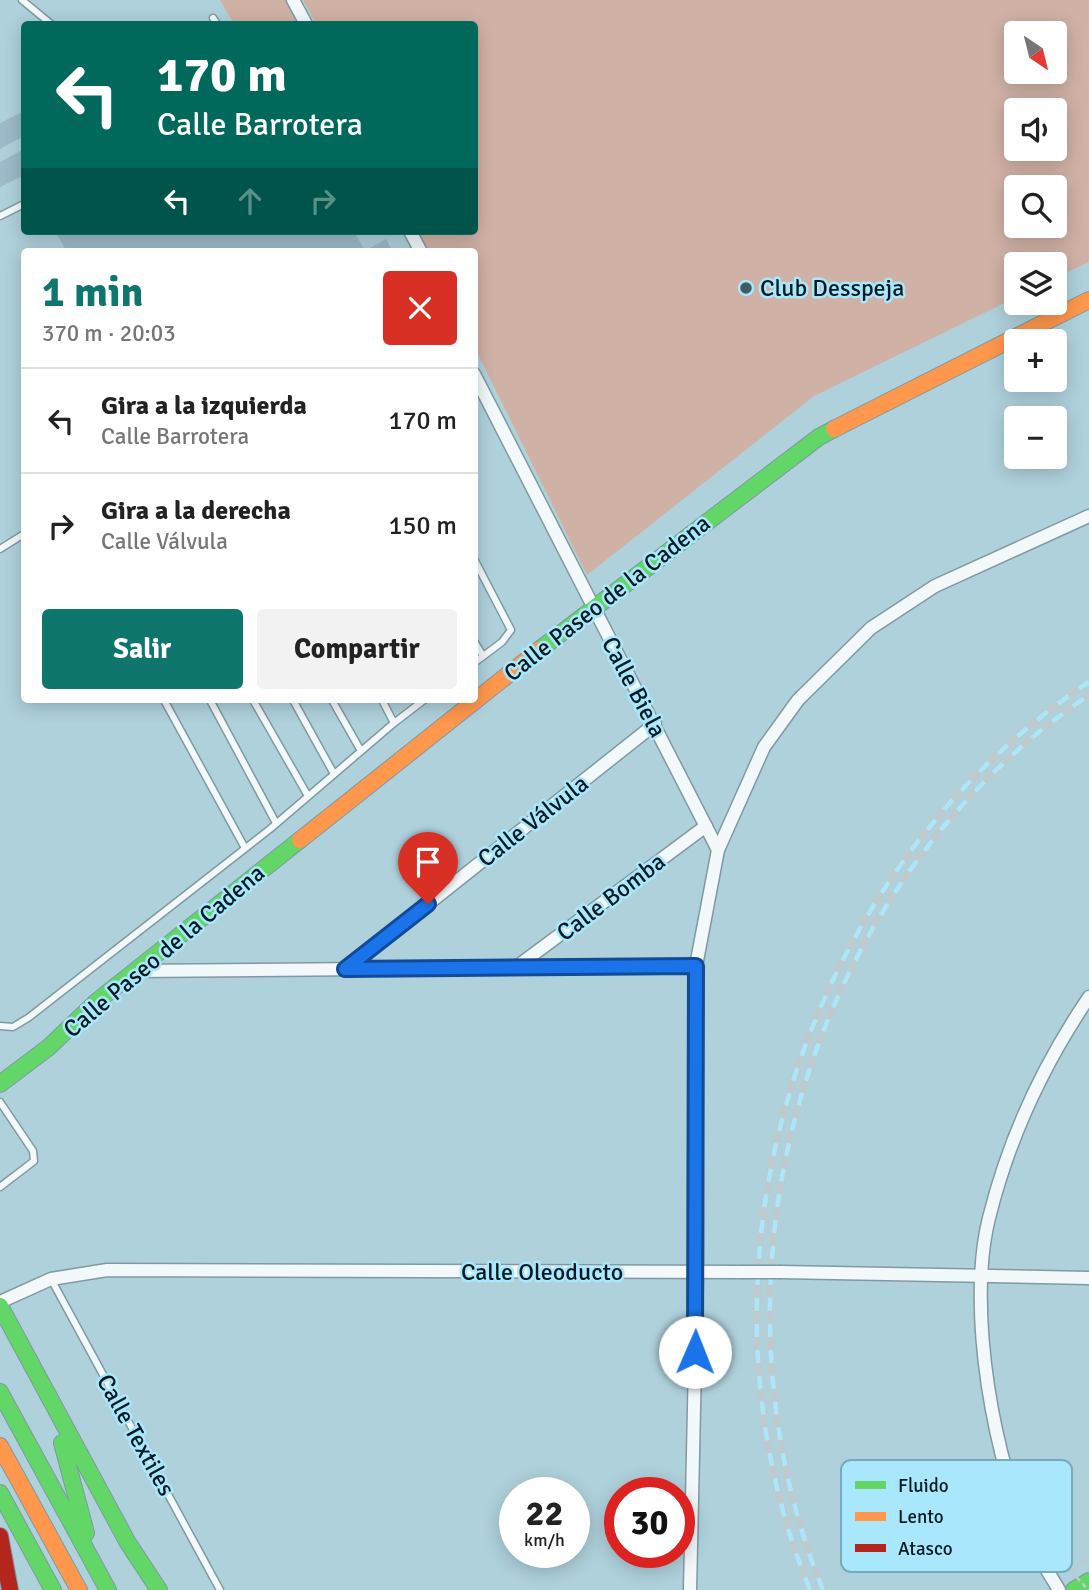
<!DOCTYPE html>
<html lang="es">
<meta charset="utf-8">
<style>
:root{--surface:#fff;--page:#f2f2f2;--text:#222;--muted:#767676;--line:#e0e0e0;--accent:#0f766e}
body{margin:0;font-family:Signika,sans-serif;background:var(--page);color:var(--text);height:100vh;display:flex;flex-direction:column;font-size:26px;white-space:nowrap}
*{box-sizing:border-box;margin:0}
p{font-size:23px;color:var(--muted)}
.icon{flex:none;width:38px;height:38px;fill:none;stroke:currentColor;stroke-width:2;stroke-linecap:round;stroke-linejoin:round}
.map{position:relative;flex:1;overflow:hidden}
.side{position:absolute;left:21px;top:248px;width:457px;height:455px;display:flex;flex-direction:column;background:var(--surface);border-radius:7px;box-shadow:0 4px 18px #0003}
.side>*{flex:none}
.banner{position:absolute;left:21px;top:21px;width:457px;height:214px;border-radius:7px;box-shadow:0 4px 18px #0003;background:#00695c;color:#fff;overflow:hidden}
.needle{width:46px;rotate:145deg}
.controls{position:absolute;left:1004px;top:21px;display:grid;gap:14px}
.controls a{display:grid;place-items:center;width:63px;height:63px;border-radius:7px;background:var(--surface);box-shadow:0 4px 18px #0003;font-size:35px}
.speed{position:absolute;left:499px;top:1477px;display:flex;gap:14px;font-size:35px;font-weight:700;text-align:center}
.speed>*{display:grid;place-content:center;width:91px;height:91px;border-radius:50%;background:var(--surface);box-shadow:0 4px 18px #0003;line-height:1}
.speed small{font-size:18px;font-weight:400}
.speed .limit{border:10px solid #d22;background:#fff;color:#111}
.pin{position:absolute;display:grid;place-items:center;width:60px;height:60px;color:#fff;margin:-72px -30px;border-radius:50% 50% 50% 0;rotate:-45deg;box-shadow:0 0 7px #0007}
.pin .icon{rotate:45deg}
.me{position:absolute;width:77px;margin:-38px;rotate:1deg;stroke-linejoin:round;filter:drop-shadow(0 0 5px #0008)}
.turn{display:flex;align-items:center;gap:24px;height:147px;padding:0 21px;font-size:32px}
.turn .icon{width:91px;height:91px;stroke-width:2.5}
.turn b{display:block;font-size:49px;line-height:60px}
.lanes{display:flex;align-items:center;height:66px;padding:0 21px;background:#0003;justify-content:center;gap:35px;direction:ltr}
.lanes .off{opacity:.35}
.round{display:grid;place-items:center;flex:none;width:74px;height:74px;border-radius:7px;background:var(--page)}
.headline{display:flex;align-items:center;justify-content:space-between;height:119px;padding:0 21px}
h1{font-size:42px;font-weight:700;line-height:52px;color:var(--accent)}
.action{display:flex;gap:14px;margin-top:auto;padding:14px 21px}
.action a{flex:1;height:80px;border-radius:7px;background:var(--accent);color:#fff;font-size:28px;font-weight:700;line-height:80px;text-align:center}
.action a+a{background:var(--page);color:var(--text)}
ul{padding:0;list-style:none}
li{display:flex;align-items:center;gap:21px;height:105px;padding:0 21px;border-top:2px solid var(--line)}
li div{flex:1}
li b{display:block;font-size:26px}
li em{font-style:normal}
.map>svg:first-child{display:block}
</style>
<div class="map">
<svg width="1089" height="1590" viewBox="0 0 1089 1590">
<rect width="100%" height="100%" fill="#afd1dc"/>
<g fill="#d0b1a6" fill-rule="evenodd">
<polygon points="220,0 287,0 300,24 234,24"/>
<path d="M303,0h786v262l-34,16v-14h-38v33l-203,99 -227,179 -113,-229v-94h-46l-10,-21h56v-207h-158zM1017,33h38v39h-38zM1017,110h38v39h-38zM1017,187h38v39h-38z"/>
</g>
<g fill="#9dbac8">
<polygon points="24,111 24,136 0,149 0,123"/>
<polygon points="24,149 24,175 0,187 0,162"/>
<polygon points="55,231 354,231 365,251 386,239 393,252 67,252"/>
</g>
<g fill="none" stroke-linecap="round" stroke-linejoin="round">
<g stroke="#7f9aa2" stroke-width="9">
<g id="lane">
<polyline points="22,0 51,24"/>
<polyline points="213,18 217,24"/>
<polyline points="0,216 24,204"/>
<polyline points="0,549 24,534"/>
<polyline points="474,559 511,630 502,642 474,663"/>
<polyline points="474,641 483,656"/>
<polyline points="164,700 245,848"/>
<polyline points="210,700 276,823"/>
<polyline points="253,700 308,796"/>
<polyline points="293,700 334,774"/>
<polyline points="332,700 361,751"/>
<polyline points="382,700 394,723 424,700"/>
<polyline points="0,1026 13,1027 28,1018 270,829 394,723"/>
<polyline points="0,1102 33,1151 34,1161 0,1187"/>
<polyline points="51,1279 220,1590"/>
</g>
</g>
<g stroke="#7f9aa2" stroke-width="15">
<g id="street">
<polyline points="293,0 306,24"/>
<polyline points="410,231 421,252"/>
<polyline points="474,374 718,850"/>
<polyline points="515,968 706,826"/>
<polyline points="346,969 655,724"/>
<polyline points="135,971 696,966"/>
<polyline points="781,1272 1089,1278"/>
<polyline points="0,1302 51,1279 107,1270 741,1272"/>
<polyline points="690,1590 697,1272 696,966 718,850 764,747 798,700 871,628 935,586 1089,516"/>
<path d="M1059,1590c-8,-14 -17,-27 -24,-41 -41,-83 -69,-241 -46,-331 20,-81 54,-153 100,-221"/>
</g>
</g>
<g stroke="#7f9aa2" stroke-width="18">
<g id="fast">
<polyline points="539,650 819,437 834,429"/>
<polyline points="0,1084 49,1047 96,1002 300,840"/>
<polyline points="0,1306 128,1543 159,1590"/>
<polyline points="0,1392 108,1590"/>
<polyline points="62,1443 86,1533"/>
<polyline points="0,1493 53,1590"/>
<polyline points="1074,1590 1089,1581"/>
</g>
</g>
<g stroke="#7f9aa2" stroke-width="18">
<g id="slow">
<polyline points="834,429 1089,300"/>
<polyline points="300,840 539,650"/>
<polyline points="0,1446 79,1590"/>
</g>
</g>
<g stroke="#7f9aa2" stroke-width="18">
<polyline id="jam" points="0,1536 10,1590"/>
</g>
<polyline stroke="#bfc9cd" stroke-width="2.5" stroke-dasharray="5 3.5" stroke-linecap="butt" points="1071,1571 1084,1560 1087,1564"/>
<use href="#lane" stroke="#f3f8fa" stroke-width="6"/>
<use href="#street" stroke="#f3f8fa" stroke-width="12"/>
<use href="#fast" stroke="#63d668" stroke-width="16"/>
<use href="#slow" stroke="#ff974d" stroke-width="16"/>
<use href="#jam" stroke="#b3261e" stroke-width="16"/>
<g stroke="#bfcace" stroke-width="7">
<g id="rail">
<path d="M810,1590c-132,-322 -11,-716 279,-908"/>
<path d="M823,1590c-128,-315 -19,-703 266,-895"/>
</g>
</g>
<use href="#rail" stroke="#a9e8fc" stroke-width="4.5" stroke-dasharray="13" stroke-linecap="butt"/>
<g stroke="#7f9aa2" stroke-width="15" stroke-linecap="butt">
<polyline id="street-bridge" points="741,1272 781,1272"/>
</g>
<polyline stroke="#bfc9cd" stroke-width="2.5" stroke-dasharray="5 3.5" stroke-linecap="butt" points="1071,1571 1088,1590"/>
<use href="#street-bridge" stroke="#f3f8fa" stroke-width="12"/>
</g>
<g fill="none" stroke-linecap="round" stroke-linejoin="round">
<g stroke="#114b97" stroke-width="18">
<polyline id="route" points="428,904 345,969 696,966 695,1352"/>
</g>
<use href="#route" stroke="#1a73e8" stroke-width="12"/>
</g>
<circle fill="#3f5b63" stroke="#a9e8fc" stroke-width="2.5" cx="746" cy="288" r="7"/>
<g text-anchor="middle" stroke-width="5" stroke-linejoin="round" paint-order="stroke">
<g font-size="24" fill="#021b22" stroke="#a9e8fc" text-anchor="start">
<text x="760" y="296">Club Desspeja</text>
</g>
<g font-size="24" fill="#021b22" stroke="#a9e8fc">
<text transform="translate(607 598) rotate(-38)" y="8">Calle Paseo de la Cadena</text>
<text transform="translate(634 687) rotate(62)" y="8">Calle Biela</text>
<text transform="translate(533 821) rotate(-38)" y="8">Calle Válvula</text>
<text transform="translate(611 897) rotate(-37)" y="8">Calle Bomba</text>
<text transform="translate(164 951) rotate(-40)" y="8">Calle Paseo de la Cadena</text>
<text x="542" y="1280">Calle Oleoducto</text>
<text transform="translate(136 1435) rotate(61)" y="8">Calle Textiles</text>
</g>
</g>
<rect x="841" y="1460" width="231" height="112" rx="10" fill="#a9e8fc" stroke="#7ab" stroke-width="2"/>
<rect x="855" y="1481" width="31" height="8" fill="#63d668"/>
<rect x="855" y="1512" width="31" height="9" fill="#ff974d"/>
<rect x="855" y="1544" width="31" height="8" fill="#b3261e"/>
<g font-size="19" fill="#021b22">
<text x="898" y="1492">Fluido</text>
<text x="898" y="1523">Lento</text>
<text x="898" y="1555">Atasco</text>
</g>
</svg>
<div class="controls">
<a><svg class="needle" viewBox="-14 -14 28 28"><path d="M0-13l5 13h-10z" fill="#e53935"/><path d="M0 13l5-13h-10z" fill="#767676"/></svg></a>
<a><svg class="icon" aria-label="sound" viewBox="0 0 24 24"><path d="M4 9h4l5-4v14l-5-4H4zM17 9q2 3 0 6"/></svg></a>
<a><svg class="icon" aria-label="search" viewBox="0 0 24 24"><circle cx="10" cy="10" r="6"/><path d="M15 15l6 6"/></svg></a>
<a><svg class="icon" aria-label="layers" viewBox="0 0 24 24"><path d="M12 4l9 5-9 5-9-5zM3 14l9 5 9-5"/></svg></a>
<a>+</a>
<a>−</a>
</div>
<div class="speed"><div>22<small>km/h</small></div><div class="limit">30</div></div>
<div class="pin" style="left:428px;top:904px;background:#d93025"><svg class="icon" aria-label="arrive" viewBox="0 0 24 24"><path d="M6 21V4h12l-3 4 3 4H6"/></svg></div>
<svg class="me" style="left:695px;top:1352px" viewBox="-20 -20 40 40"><circle r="19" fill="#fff"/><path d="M0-13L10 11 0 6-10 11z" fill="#1a73e8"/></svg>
<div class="banner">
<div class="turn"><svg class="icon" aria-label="left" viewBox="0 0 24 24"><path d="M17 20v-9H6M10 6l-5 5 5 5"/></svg><div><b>170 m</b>Calle Barrotera</div></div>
<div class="lanes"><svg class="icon" aria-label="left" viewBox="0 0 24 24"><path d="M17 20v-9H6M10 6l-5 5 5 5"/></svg><svg class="icon off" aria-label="ahead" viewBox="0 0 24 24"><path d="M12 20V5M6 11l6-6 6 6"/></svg><svg class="icon off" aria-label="right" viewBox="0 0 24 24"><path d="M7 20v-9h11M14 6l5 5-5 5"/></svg></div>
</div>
<section class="side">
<div class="headline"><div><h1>1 min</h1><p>370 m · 20:03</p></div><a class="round" style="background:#d93025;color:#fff"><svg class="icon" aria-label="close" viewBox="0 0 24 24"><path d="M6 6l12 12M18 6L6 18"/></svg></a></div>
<ul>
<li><svg class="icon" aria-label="left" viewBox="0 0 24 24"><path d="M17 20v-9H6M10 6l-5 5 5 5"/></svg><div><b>Gira a la izquierda</b><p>Calle Barrotera</p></div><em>170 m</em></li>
<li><svg class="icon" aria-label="right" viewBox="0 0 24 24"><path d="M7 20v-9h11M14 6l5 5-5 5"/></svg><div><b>Gira a la derecha</b><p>Calle Válvula</p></div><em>150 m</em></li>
</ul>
<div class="action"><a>Salir</a><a>Compartir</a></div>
</section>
</div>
